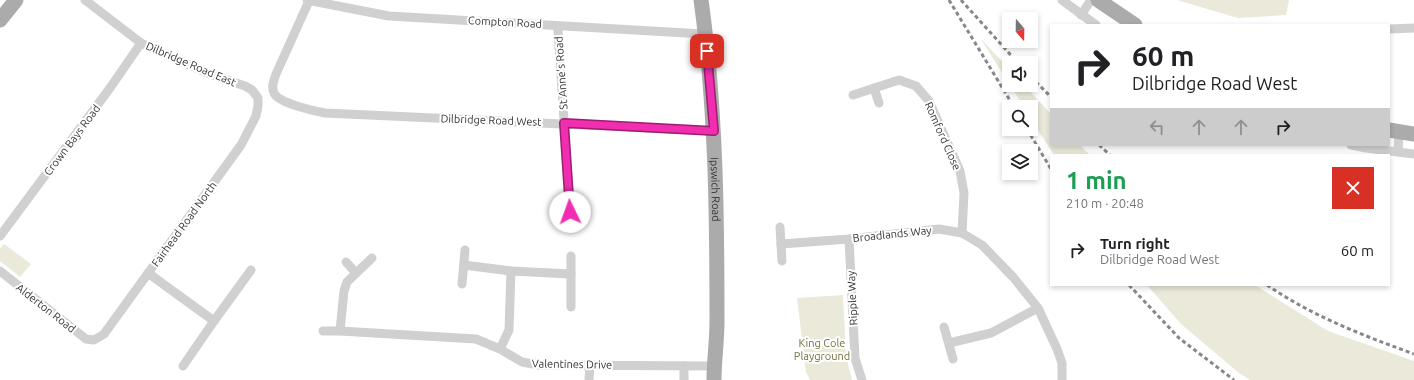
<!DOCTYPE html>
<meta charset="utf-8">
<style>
:root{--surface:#fff;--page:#f2f2f2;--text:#202124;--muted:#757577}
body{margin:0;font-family:Ubuntu,sans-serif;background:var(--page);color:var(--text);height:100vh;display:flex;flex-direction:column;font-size:15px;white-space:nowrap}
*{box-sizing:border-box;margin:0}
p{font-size:13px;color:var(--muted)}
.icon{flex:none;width:22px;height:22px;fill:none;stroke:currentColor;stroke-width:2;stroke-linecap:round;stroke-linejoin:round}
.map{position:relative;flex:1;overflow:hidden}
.drawer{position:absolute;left:1050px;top:154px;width:340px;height:132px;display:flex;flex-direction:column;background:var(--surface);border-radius:0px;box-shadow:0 2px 6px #0003}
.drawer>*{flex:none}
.banner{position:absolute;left:1050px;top:24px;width:340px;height:122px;border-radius:0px;box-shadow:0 2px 6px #0003;background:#fff;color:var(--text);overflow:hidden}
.needle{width:26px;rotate:160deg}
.controls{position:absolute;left:1002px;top:12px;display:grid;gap:8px}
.controls a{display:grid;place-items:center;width:36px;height:36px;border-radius:0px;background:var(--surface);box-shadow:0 2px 6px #0003;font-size:20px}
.pin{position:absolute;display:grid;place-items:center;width:34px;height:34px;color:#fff;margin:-17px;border-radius:8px;box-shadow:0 2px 6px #0006}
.me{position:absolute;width:44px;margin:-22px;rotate:357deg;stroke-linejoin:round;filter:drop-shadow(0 0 3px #0008)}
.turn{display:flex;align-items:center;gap:14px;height:84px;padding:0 16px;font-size:18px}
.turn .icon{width:52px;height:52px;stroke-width:2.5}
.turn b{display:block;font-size:28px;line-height:34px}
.lanes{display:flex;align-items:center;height:38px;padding:0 16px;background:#0003;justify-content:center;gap:20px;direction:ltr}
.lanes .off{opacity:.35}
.round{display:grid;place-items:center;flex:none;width:42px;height:42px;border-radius:0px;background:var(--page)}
.overview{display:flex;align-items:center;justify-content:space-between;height:68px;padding:0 16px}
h1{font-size:24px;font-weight:700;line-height:30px;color:#1e9e55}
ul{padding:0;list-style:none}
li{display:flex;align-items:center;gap:12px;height:56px;padding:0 16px}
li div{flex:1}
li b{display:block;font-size:15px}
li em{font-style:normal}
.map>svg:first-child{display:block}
</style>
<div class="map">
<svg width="1414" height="380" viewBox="0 0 1414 380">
<rect width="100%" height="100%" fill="#fff"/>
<g fill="#ebe9da">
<polygon points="1177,0 1289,0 1286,15 1238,18"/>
<polygon points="981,39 1009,69 1009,84"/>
<polygon points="1010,85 1024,85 1051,114 1051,145 1080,145 1090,155 1054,155 1031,119 1031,107 1024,107"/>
<polygon points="4,244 31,264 20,277 0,261 0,249"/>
<polygon points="1147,285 1255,285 1328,331 1414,361 1414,380 1250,380 1239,373 1181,324"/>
<polygon points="843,295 846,356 852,380 810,380 806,372 797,298"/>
</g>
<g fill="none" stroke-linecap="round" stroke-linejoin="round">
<g stroke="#d0d0d0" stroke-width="9">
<polyline points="307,0 389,16 704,34"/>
<polyline points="1062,0 1096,25"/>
<path d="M309,1l-33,73c-2,6 -5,13 -2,19 4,10 40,18 51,20l389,18"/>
<polyline points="1081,15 1091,0"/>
<polyline points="1389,29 1414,28"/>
<polyline points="558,30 570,212"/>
<polyline points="874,88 879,103"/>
<polyline points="853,95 899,80 916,86 929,101 960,171 964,193 962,233"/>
<polyline points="1351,145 1366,148 1414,154"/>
<polyline points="1398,152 1399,132"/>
<polyline points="780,227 782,261"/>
<polyline points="0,236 110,88 141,43"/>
<polyline points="849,239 855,358 862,380"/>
<polyline points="781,244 849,239 939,229 962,233 982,245 1013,277 1038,308 1057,349 1062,363 1062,380"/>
<polyline points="571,256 571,307"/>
<polyline points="346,262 356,273"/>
<polyline points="464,265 511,271 571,274"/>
<polyline points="0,271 86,339 94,340 104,334 241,145 256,116 258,106 258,98 252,90 245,86 207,73 141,43 85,0"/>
<polyline points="148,273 214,321"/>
<polyline points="462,284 465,250"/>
<polyline points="944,327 953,359"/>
<polyline points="323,331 340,331 476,339 500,349 522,362 539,365 714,366"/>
<polyline points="340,331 344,291 347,282 372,258"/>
<polyline points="949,343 991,333 1038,308"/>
<polyline points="500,349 509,330 511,271"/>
<polyline points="183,366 214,321 251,270"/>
<polyline points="684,366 684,380"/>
<polyline points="589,380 590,365"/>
</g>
<g stroke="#ababab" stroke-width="15">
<path id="s1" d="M701,0c15,107 16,214 16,322 0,19 -3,39 -3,58"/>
<polyline points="1098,0 1135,25"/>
<polyline points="0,20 16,0"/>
<polyline points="1389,130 1414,134"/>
</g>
<g stroke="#888" stroke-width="3" stroke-dasharray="4 3" stroke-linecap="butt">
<polyline points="949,0 1014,107"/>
<polyline points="961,0 1018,63"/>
<polyline points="1031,77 1051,97"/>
<polyline points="1027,129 1051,169"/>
<polyline points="1099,145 1110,155"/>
<polyline points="1129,285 1179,338 1234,380"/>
<path d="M1267,285c45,31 95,50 147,69"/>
</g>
</g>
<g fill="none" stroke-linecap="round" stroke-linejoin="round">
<g stroke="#9d1d72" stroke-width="10">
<polyline id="route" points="570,212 564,123 714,131 707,51"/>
</g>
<use href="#route" stroke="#f12db0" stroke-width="7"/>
</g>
<g text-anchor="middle" stroke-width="4" stroke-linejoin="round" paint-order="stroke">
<g font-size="11" fill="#333" stroke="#fff">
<text transform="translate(505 22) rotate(3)" y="4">Compton Road</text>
<text transform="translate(191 64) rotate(23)" y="4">Dilbridge Road East</text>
<text transform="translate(561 73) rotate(-94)" y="4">St Anne's Road</text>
<text transform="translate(491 120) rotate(2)" y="4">Dilbridge Road West</text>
<text transform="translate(943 136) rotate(66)" y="4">Romford Close</text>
<text transform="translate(72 140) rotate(-53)" y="4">Crown Bays Road</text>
<text dy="4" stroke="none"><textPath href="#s1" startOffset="190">Ipswich Road</textPath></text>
<text transform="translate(184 224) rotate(-54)" y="4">Fairhead Road North</text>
<text transform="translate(892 234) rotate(-6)" y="4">Broadlands Way</text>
<text transform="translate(852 298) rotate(-93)" y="4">Ripple Way</text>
<text transform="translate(46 308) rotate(38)" y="4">Alderton Road</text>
<text transform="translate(572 364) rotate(1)" y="4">Valentines Drive</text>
</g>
<g font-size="11" fill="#736f3c" stroke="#fff">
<text x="822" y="347">King Cole<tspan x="822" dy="13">Playground</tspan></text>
</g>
</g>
</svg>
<div class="controls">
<a><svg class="needle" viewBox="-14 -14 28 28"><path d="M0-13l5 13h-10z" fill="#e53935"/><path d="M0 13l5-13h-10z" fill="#757577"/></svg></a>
<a><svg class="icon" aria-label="sound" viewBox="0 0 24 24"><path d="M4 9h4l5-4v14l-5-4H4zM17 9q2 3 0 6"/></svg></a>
<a><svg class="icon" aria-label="search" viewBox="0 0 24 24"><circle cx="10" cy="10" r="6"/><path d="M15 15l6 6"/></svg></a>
<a><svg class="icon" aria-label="layers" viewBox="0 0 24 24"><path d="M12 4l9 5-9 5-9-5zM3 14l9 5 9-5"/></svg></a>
</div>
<div class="pin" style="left:707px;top:51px;background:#d93025"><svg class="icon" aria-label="arrive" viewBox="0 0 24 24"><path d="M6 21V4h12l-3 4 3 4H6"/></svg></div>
<svg class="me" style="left:570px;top:212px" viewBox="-20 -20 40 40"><circle r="19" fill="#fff"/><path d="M0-13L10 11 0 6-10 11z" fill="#f12db0"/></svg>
<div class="banner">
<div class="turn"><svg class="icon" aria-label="right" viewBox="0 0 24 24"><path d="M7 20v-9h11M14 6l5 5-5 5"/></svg><div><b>60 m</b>Dilbridge Road West</div></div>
<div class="lanes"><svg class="icon off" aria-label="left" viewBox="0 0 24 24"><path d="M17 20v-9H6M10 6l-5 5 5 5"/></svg><svg class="icon off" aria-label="ahead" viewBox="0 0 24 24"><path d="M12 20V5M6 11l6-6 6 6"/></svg><svg class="icon off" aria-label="ahead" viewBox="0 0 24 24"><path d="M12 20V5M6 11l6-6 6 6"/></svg><svg class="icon" aria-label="right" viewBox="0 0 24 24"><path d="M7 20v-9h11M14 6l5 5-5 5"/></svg></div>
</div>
<section class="drawer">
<div class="overview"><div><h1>1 min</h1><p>210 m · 20:48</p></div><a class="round" style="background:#d93025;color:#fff"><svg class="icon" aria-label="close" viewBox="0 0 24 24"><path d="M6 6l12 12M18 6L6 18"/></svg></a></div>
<ul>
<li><svg class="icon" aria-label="right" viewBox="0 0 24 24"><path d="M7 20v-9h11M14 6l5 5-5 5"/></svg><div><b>Turn right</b><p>Dilbridge Road West</p></div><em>60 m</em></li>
</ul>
</section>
</div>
